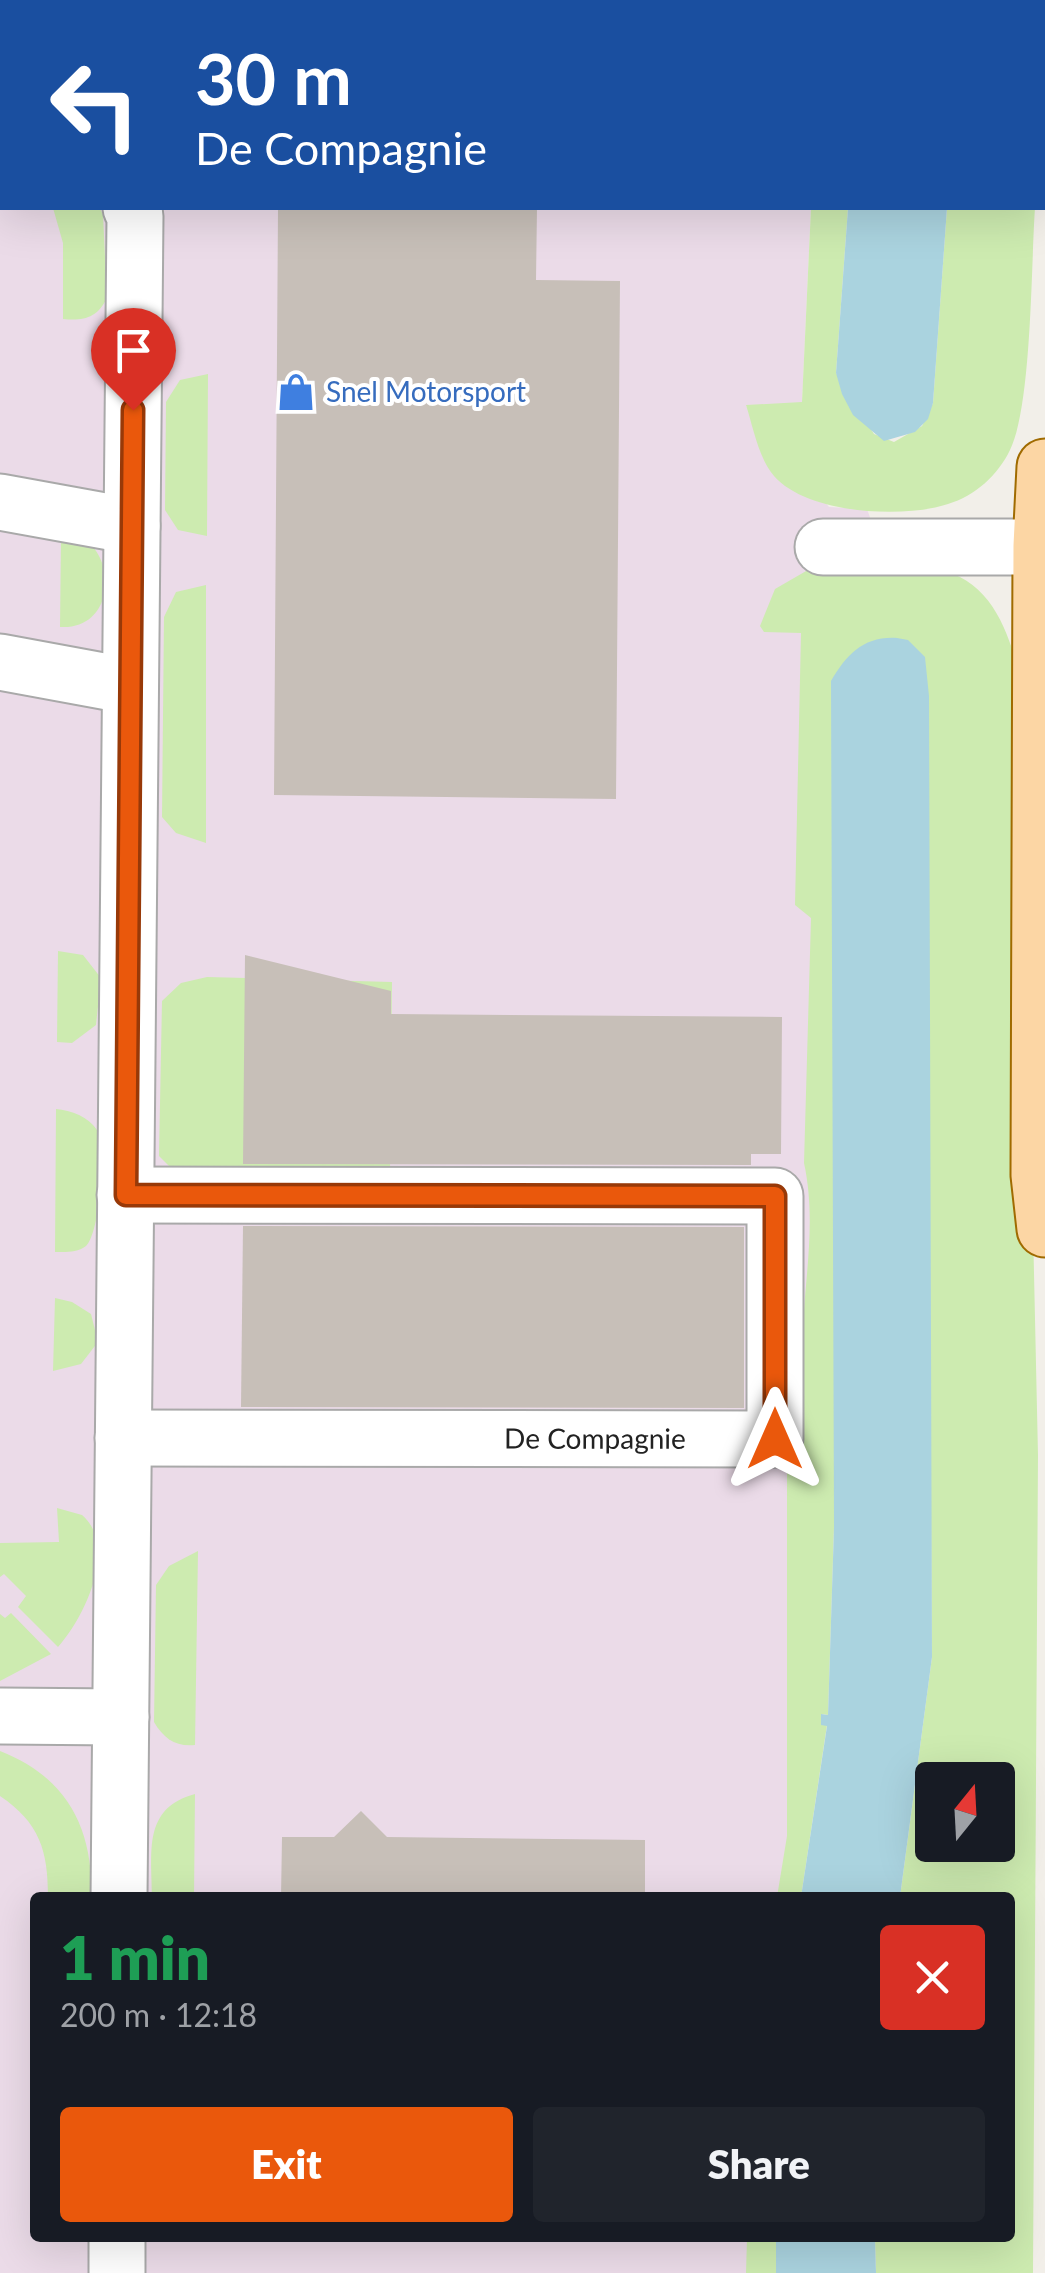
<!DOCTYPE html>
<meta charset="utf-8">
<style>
:root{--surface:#171b24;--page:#20242c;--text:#f1f3f6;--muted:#9ea1a6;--accent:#ea580c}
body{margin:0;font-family:Lato,sans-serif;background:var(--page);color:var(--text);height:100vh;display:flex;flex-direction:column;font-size:38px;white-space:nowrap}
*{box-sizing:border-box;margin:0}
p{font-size:32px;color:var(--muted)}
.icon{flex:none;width:55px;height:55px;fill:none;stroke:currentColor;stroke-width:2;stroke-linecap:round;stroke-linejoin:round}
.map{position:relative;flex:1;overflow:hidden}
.drawer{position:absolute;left:30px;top:1892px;width:985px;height:350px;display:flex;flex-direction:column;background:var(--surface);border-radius:10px;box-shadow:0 10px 40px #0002}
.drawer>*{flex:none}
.top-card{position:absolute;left:0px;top:0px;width:1045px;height:210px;box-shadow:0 10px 40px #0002;background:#1a4fa0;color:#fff;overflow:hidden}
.needle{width:65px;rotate:18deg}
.controls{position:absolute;left:915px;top:1762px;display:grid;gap:20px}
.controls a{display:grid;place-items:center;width:100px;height:100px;border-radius:10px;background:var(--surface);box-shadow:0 10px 40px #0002;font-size:50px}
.pin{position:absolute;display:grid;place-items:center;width:85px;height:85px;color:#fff;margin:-102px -42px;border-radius:50% 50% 50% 0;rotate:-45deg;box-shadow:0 0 10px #0007}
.pin .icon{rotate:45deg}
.me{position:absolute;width:110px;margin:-55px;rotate:0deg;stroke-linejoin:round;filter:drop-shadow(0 0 8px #0008)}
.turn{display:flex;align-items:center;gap:35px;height:210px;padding:0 30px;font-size:45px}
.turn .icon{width:130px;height:130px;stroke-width:2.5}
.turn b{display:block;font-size:70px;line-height:85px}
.round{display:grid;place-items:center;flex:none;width:105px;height:105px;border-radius:10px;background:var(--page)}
.head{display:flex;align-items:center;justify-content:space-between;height:170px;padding:0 30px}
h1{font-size:60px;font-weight:800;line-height:75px;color:#1e9e55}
.button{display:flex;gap:20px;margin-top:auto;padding:20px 30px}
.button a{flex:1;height:115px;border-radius:10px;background:var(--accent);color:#fff;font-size:40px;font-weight:800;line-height:115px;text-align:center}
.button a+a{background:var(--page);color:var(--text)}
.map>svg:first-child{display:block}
</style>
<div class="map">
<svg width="1045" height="2273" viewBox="0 0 1045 2273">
<rect width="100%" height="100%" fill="#f2efe9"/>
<polygon fill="#ebdbe8" points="0,0 821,0 2,2 2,208 811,208 802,403 746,406 829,507 867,509 886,563 831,681 834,1527 801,1897 35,1898 35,2238 776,2238 776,2273 0,2273"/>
<g fill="#cdebb0" fill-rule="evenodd">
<polygon points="967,0 1045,0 1043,127 1042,2"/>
<path d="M53,208h47l3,7 4,83c-10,20 -23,23 -44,21v-76z"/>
<path d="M811,208h37l-12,165 38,61 20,8 28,-16 11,-23 14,-195h88c-4,56 -3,197 -25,242 -12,25 -35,46 -62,54 -44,15 -141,10 -174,-28 -15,-17 -21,-49 -28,-71l56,-3z"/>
<polygon points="208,374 207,536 178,530 165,510 166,402 180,380"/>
<path d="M61,536l25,4c33,27 24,90 -26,87z"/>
<path d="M820,563c30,3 109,3 133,11 43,16 59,68 68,108l17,773 -5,818h-157l-1,-35h135v-340l-110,-1 32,-240 -7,-1000 -91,870 -6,188 -6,-1 5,11 -26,172h-24l10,-61v-364h8c3,-49 5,-98 8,-147 3,-55 13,-107 1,-162l7,-245 -16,-13 6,-272 -37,-1 -4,-6 15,-37zM932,1780h66v65h-66z"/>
<polygon points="206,585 206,843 176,833 162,817 164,617 176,592"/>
<polygon points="58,951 83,955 101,978 96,1025 72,1043 57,1042"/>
<polygon points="207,977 392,982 390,1174 186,1173 170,1167 159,1156 162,1001 181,983"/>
<path d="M56,1109c15,1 33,8 41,21 10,16 3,104 -11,116 -9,7 -20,6 -31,6z"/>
<polygon points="55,1298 72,1302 91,1314 98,1342 81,1364 53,1371"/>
<path d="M57,1508l25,7c37,32 2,103 -24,132l-40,-40 8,-11 -22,-22 -4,3v-34l59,-1z"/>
<path d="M198,1551l-3,194c-19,2 -31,-6 -41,-23l2,-137 13,-19z"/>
<polygon points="11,1613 51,1654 0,1681 0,1614 5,1618"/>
<path d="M0,1751c68,27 92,76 92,146h-44c0,-46 -8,-74 -48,-101z"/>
<path d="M195,1794l-1,103h-42c0,-44 -10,-89 43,-103z"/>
<polygon points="747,2238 776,2238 776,2273 746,2273"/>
</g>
<g fill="#aad3df">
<polygon points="848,208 947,208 933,403 928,419 915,432 884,441 853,415 842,394 836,373"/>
<path d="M897,638l11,2 17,17 4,39 3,961 -32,240h-99l26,-171 -6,-1v-11l7,1 6,-188 -3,-846c16,-27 33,-45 66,-43z"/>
<polygon points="776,2238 875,2238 876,2273 776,2273"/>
</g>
<g fill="#c7bfb8">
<polygon points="278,208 537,208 536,280 620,281 616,799 274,795"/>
<polygon points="245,955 391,991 391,1014 782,1017 781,1154 751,1154 751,1165 243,1164"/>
<polygon points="243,1226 744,1227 744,1408 241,1407"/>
<polygon points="361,1811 387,1837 645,1840 645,1898 281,1898 282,1837 334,1837"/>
</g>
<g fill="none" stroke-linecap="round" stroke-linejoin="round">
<g stroke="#a9a9a9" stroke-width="59">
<g id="minor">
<polyline points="0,91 2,91"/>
<polyline points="0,502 132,526"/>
<polyline points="823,547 1045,547"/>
<polyline points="0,662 130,686"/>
<path id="s1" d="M123,1438l652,1v-243l-650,-1"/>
<polyline points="0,1716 121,1717"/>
<polyline points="119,1898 135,216 131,208"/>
<polyline points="117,2273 117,2238"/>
</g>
</g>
<g stroke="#a06b00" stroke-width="59">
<polyline id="major" points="1045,467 1041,546 1039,1175 1045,1229"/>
</g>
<use href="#minor" stroke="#fff" stroke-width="55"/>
<use href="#major" stroke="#fcd6a4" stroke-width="55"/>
</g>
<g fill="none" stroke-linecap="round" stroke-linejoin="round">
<g stroke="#983908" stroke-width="25">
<polyline id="route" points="133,410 126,1195 775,1196 775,1439"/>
</g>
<use href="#route" stroke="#ea580c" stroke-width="18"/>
</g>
<defs>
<g id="shop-bare" transform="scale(3)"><path d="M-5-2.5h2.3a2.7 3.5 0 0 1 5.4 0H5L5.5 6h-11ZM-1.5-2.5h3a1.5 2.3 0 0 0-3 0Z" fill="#3f7fe0" stroke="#fff" stroke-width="2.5" paint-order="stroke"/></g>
</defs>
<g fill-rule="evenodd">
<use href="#shop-bare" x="296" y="392"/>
</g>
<g text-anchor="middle" stroke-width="8" stroke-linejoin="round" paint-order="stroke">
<g font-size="28" fill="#366cbe" stroke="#fff" text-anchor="start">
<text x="326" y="402">Snel Motorsport</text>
</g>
<g font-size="28" fill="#222" stroke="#fff">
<text dy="10" stroke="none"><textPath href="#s1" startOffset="472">De Compagnie</textPath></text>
</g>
</g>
</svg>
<div class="controls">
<a><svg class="needle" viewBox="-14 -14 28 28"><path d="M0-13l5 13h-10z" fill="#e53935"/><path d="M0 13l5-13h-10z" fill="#9ea1a6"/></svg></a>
</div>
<div class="pin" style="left:133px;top:410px;background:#d93025"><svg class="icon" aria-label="arrive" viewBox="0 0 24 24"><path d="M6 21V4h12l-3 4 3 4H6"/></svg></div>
<svg class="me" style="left:775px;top:1439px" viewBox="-20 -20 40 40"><path d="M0-17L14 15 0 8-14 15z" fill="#ea580c" stroke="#fff" stroke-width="4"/></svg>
<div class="top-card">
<div class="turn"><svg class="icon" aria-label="left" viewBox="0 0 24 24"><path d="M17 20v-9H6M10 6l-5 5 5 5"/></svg><div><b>30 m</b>De Compagnie</div></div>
</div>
<section class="drawer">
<div class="head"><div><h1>1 min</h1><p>200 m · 12:18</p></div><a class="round" style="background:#d93025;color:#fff"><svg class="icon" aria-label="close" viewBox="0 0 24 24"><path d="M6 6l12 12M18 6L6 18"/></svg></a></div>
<div class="button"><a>Exit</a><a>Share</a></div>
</section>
</div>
